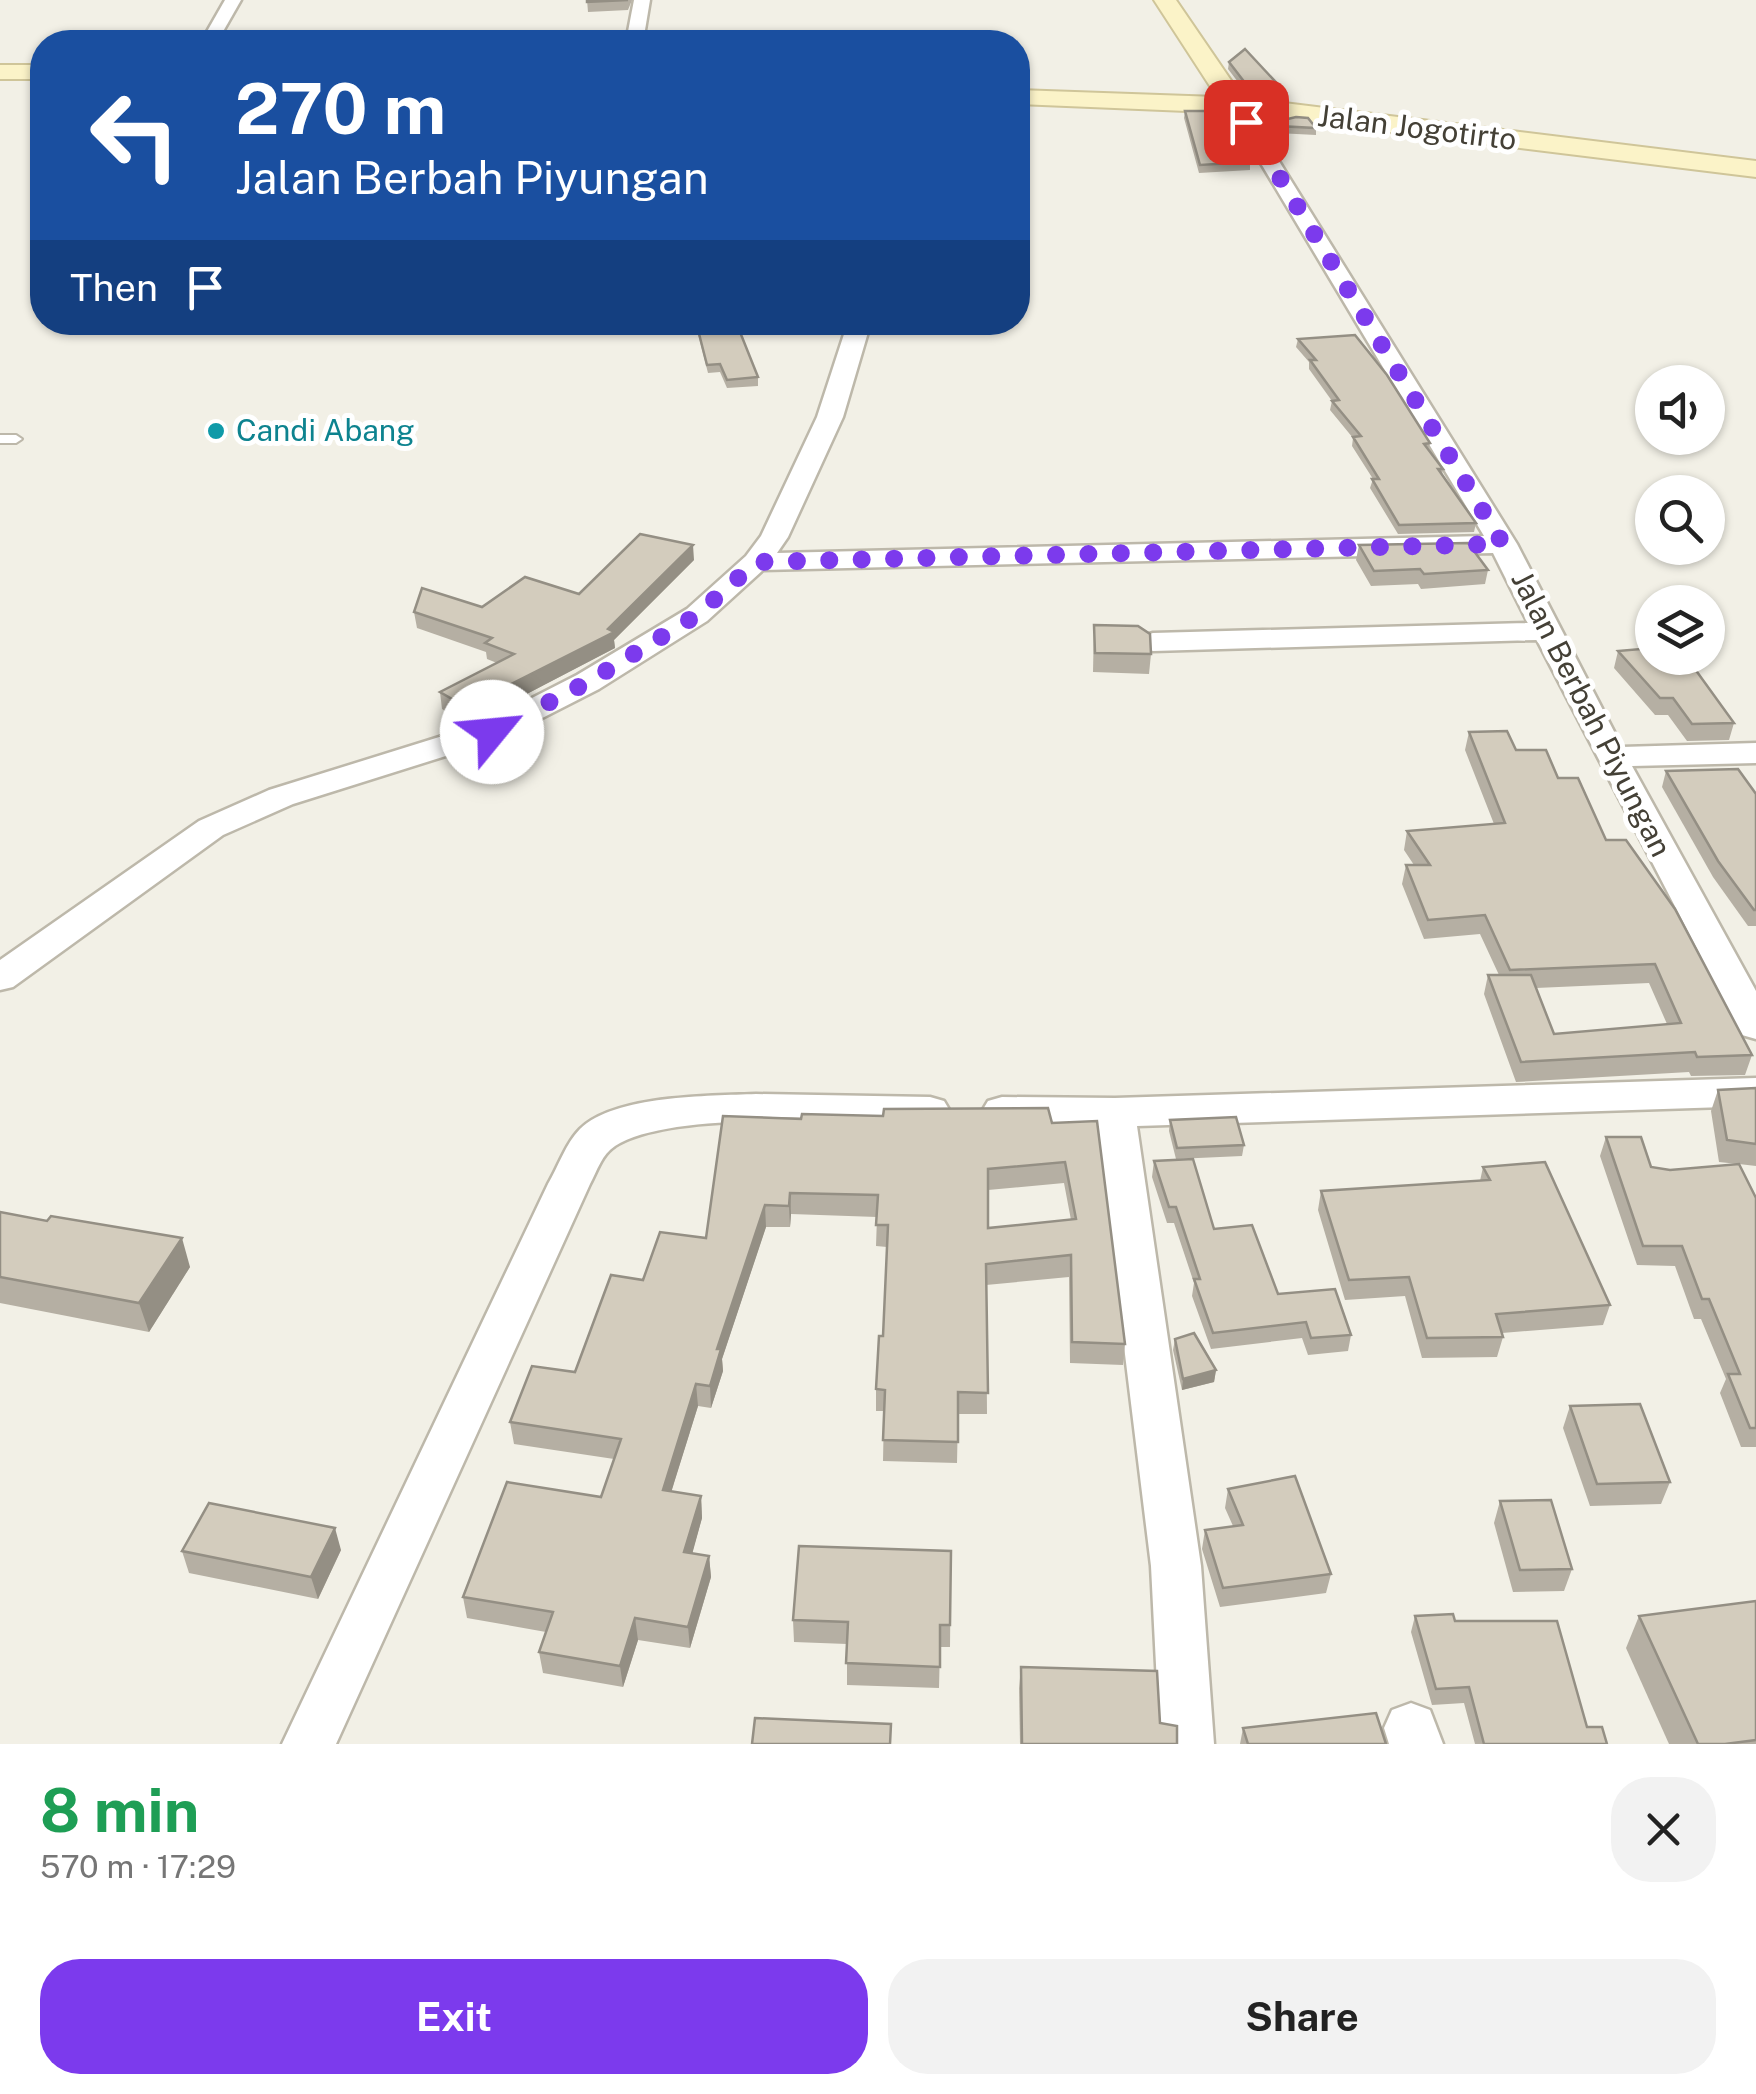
<!DOCTYPE html>
<meta charset="utf-8">
<style>
:root{--surface:#fff;--page:#f2f2f2;--text:#222;--muted:#767676;--accent:#7c3aed}
body{margin:0;font-family:"Public Sans",sans-serif;background:var(--page);color:var(--text);height:100vh;display:flex;flex-direction:column;font-size:38px;white-space:nowrap}
*{box-sizing:border-box;margin:0}
p{font-size:32px;color:var(--muted)}
.icon{flex:none;width:55px;height:55px;fill:none;stroke:currentColor;stroke-width:2;stroke-linecap:round;stroke-linejoin:round}
.map{position:relative;height:1744px;overflow:hidden}
.drawer{display:flex;flex-direction:column;background:var(--surface);flex:1}
.drawer>*{flex:none}
.top-card{position:absolute;left:30px;top:30px;width:1000px;height:305px;border-radius:40px;box-shadow:0 2px 8px #0004;background:#1a4fa0;color:#fff;overflow:hidden}
.controls{position:absolute;left:1635px;top:365px;display:grid;gap:20px}
.controls a{display:grid;place-items:center;width:90px;height:90px;border-radius:50%;background:var(--surface);box-shadow:0 2px 8px #0004;font-size:50px}
.pin{position:absolute;display:grid;place-items:center;width:85px;height:85px;color:#fff;margin:-42px;border-radius:20px;box-shadow:0 5px 15px #0006}
.me{position:absolute;width:110px;margin:-55px;rotate:62deg;stroke-linejoin:round;filter:drop-shadow(0 0 8px #0008)}
.turn{display:flex;align-items:center;gap:35px;height:210px;padding:0 40px;font-size:45px}
.turn .icon{width:130px;height:130px;stroke-width:2.5}
.turn b{display:block;font-size:70px;line-height:85px}
.then{display:flex;align-items:center;height:95px;padding:0 40px;background:#0003;gap:20px;font-size:38px}
.round{display:grid;place-items:center;flex:none;width:105px;height:105px;border-radius:40px;background:var(--page)}
.head{display:flex;align-items:center;justify-content:space-between;height:170px;padding:0 40px}
h1{font-size:60px;font-weight:700;line-height:75px;color:#1e9e55}
.button{display:flex;gap:20px;margin-top:auto;padding:20px 40px}
.button a{flex:1;height:115px;border-radius:40px;background:var(--accent);color:#fff;font-size:40px;font-weight:700;line-height:115px;text-align:center}
.button a+a{background:var(--page);color:var(--text)}
.map>svg:first-child{display:block}
</style>
<div class="map">
<svg width="1756" height="1744" viewBox="0 0 1756 1744">
<rect width="100%" height="100%" fill="#f2f0e6"/>
<g fill="none" stroke-linecap="round" stroke-linejoin="round">
<g stroke="#bdb8aa" stroke-width="4">
<g id="lane">
<polygon points="1295,116 1300,119 1298,121 1245,125 1240,122 1245,119"/>
<polygon points="0,435 16,435 22,439 16,443 0,443"/>
</g>
</g>
<g stroke="#bdb8aa" stroke-width="5">
<g id="street">
<polygon points="225,0 241,0 217,42 201,42"/>
<polygon points="634,0 650,0 643,42 626,42"/>
<polygon points="1235,99 1244,105 1517,544 1622,747 1756,743 1756,763 1632,766 1756,991 1756,1039 1742,1035 1737,1026 1537,640 1153,651 1142,648 1138,642 1142,636 1153,633 1528,623 1493,553 763,570 707,621 599,689 503,738 293,804 223,835 13,987 0,990 0,960 199,821 269,790 481,724 577,675 687,609 746,556 761,536 817,417 848,322 871,322 843,417 788,537 777,553 1484,536 1226,105"/>
<polygon points="1756,1078 1756,1106 1137,1126 1201,1566 1214,1744 1160,1744 1151,1566 1097,1126 1002,1125 988,1121 982,1111 988,1101 1002,1097 1115,1098"/>
<path d="M756,1094l174,3 14,4 6,10 -6,10 -14,4c-72,-2 -258,-16 -315,21 -13,8 -18,25 -25,38l-254,560h-54l266,-560c10,-17 18,-41 32,-55 35,-34 129,-33 176,-35z"/>
<polygon points="1411,1703 1430,1710 1443,1744 1389,1744 1384,1728 1392,1710"/>
</g>
</g>
<g stroke="#cfc599" stroke-width="4">
<g id="secondary">
<polygon points="1154,0 1176,0 1243,98 1756,161 1756,177 1235,113 1018,104 1018,90 1217,97"/>
<rect x="0" y="65" width="42" height="14"/>
</g>
</g>
<use href="#lane" fill="#fff" fill-rule="evenodd"/>
<use href="#street" fill="#fff" fill-rule="evenodd"/>
<use href="#secondary" fill="#fbf3c8" fill-rule="evenodd"/>
</g>
<g fill="#b5afa3" fill-rule="evenodd">
<polygon points="587,0 632,0 628,10 588,12"/>
<polygon points="1229,62 1285,92 1284,99 1248,95 1228,69"/>
<polygon points="1185,111 1258,157 1257,165 1250,165 1250,170 1199,173 1184,118"/>
<polygon points="1275,122 1316,128 1316,135 1277,133 1274,129"/>
<polygon points="695,322 758,377 758,386 727,388 720,372 708,373"/>
<polygon points="1298,339 1430,443 1428,450 1443,469 1442,475 1476,523 1474,532 1398,534 1370,488 1373,479 1352,446 1353,438 1330,410 1332,401 1309,369 1309,362 1296,347"/>
<polygon points="1359,545 1488,570 1485,584 1421,589 1418,584 1371,586 1356,560"/>
<polygon points="694,560 614,640 615,648 469,724 442,709 440,692 497,663 487,659 486,652 417,628 414,612 482,607 579,594"/>
<polygon points="1094,625 1151,654 1149,674 1093,672"/>
<polygon points="1618,651 1734,723 1729,740 1687,741 1668,715 1655,715 1614,668"/>
<path d="M1469,732l47,18 42,28 48,62 146,215 -7,20 -54,1 -2,-4 -173,10 -32,-88 4,-19h11l-19,-41 -56,5 -22,-55 4,-19h8l-10,-15 3,-19 87,-7 -29,-74zM1649,983l18,41 -113,10 -18,-46z"/>
<polygon points="1666,771 1756,794 1756,926 1748,926 1713,877 1662,787"/>
<polygon points="1756,1088 1756,1166 1739,1164 1756,1198 1756,1447 1741,1447 1720,1393 1726,1379 1701,1319 1694,1319 1675,1266 1637,1265 1600,1156 1606,1137 1651,1167 1670,1170 1738,1164 1719,1162 1711,1111 1718,1090"/>
<path d="M723,1116l329,7 73,221 -2,21 -53,-2 -1,-86 -83,8 1,129h-29l-1,49 -74,-2 1,-50h-8v-22l7,-53 4,-89 -11,-1 1,-29 -86,-3 -1,13h-24l-44,132 1,12 -12,37 -13,-2 -27,86 30,4 1,22 -10,35 17,3 2,21 -21,71 -52,-8 -15,47 -80,-14 -4,-21 7,-20 -79,-14 -4,-21 138,-100 13,-38 -100,-15 -4,-22 65,-50 68,-92 63,-42zM1064,1183l7,37 -83,8v-38z"/>
<polygon points="1170,1120 1244,1145 1242,1156 1176,1159 1169,1131"/>
<polygon points="1154,1161 1214,1229 1278,1294 1351,1335 1348,1351 1308,1355 1302,1338 1211,1349 1192,1296 1194,1283 1174,1223 1167,1223 1152,1177"/>
<polygon points="1483,1167 1610,1305 1603,1325 1502,1333 1503,1337 1497,1357 1422,1358 1405,1296 1345,1300 1318,1210 1321,1191 1480,1181"/>
<polygon points="0,1212 190,1267 149,1332 0,1303"/>
<polygon points="1175,1339 1216,1370 1214,1382 1182,1390 1173,1350"/>
<polygon points="1570,1406 1670,1482 1661,1504 1590,1506 1563,1428"/>
<polygon points="1228,1489 1331,1574 1326,1593 1220,1607 1202,1549 1205,1530 1233,1526 1225,1508"/>
<polygon points="1500,1501 1572,1569 1564,1591 1513,1592 1494,1523"/>
<polygon points="341,1550 318,1599 189,1573 182,1551"/>
<polygon points="951,1551 950,1647 940,1647 939,1688 847,1685 847,1644 794,1642 793,1620"/>
<polygon points="1756,1601 1756,1744 1669,1744 1626,1648 1639,1616"/>
<polygon points="1415,1616 1455,1621 1607,1744 1475,1744 1464,1703 1432,1705 1411,1632"/>
<polygon points="1021,1667 1160,1723 1177,1744 1020,1744 1019,1688"/>
<polygon points="1243,1728 1386,1744 1240,1744"/>
</g>
<g fill="#948f84">
<polygon points="693,545 694,560 614,640 615,648 469,724 466,707 608,629"/>
<polygon points="790,1193 791,1214 790,1227 789,1206"/>
<polygon points="765,1205 766,1227 722,1359 723,1371 711,1408 710,1386 717,1349"/>
<polygon points="182,1238 190,1267 149,1332 139,1303"/>
<polygon points="1216,1370 1214,1382 1182,1390 1183,1379"/>
<polygon points="696,1384 698,1406 665,1512 663,1490"/>
<polygon points="701,1496 702,1518 687,1573 684,1552"/>
<polygon points="335,1528 341,1550 318,1599 311,1577"/>
<polygon points="709,1556 711,1577 690,1648 688,1627"/>
<polygon points="635,1618 638,1640 623,1687 620,1666"/>
</g>
<g fill="#d3ccbd" stroke="#948f84" stroke-width="2.5" fill-rule="evenodd">
<polygon points="587,0 628,0 587,2"/>
<polygon points="1245,49 1285,92 1249,88 1229,62"/>
<polygon points="1185,111 1230,111 1258,157 1247,158 1251,162 1200,165"/>
<polygon points="1296,117 1308,118 1316,128 1278,126 1275,122"/>
<polygon points="696,322 736,322 758,377 727,380 720,364 707,365"/>
<polygon points="1355,335 1387,375 1430,443 1424,444 1443,469 1438,469 1476,523 1399,525 1372,479 1379,479 1353,437 1361,436 1332,401 1339,400 1310,360 1316,360 1298,339"/>
<polygon points="640,534 693,545 608,629 614,632 466,707 440,692 514,654 485,643 492,638 414,612 422,588 482,607 525,577 579,594"/>
<polygon points="1468,543 1488,570 1424,574 1420,569 1374,571 1359,545"/>
<polygon points="1094,625 1138,626 1150,634 1151,654 1095,653"/>
<polygon points="1652,648 1652,658 1687,658 1734,723 1692,724 1673,698 1660,698 1618,651"/>
<polygon points="1507,731 1516,750 1546,750 1558,778 1578,778 1606,840 1626,840 1675,909 1752,1055 1697,1057 1695,1052 1521,1062 1488,975 1531,975 1554,1034 1681,1023 1655,964 1510,970 1485,915 1428,920 1406,865 1430,865 1407,831 1505,823 1469,732"/>
<polygon points="1738,769 1756,794 1756,910 1754,910 1718,861 1666,771"/>
<polygon points="1756,1088 1756,1144 1727,1140 1718,1090"/>
<path d="M1048,1108l4,15 45,-2 28,223 -53,-2 -1,-87 -85,9 2,129 -30,-1v50l-75,-2 2,-50 -9,-1 3,-53h4l5,-111h-12l2,-30 -88,-2 -1,13 -24,-1 -48,144h4l-11,37 -14,-2 -33,106 38,6 -17,56 25,4 -21,71 -53,-9 -15,48 -81,-14 14,-40 -90,-15 44,-115 94,15 20,-58 -111,-17 22,-56 43,6 36,-97 32,5 17,-48 46,6 17,-122 78,3 1,-5 81,2 1,-7zM1065,1162l11,57 -88,9v-59z"/>
<polygon points="1236,1117 1244,1145 1177,1148 1170,1120"/>
<polygon points="1606,1137 1641,1137 1651,1167 1670,1170 1739,1164 1756,1198 1756,1428 1750,1428 1728,1374 1740,1374 1709,1299 1702,1299 1682,1246 1643,1246"/>
<polygon points="1193,1159 1214,1229 1252,1225 1278,1294 1335,1289 1351,1335 1311,1338 1306,1322 1213,1333 1194,1279 1200,1279 1176,1207 1169,1207 1154,1161"/>
<polygon points="1545,1162 1610,1305 1496,1314 1503,1337 1427,1338 1409,1277 1349,1280 1321,1191 1490,1180 1483,1167"/>
<polygon points="0,1212 47,1221 51,1216 182,1238 139,1303 0,1277"/>
<polygon points="1194,1333 1216,1370 1183,1379 1175,1339"/>
<polygon points="1640,1404 1670,1482 1597,1484 1570,1406"/>
<polygon points="1295,1476 1331,1574 1223,1588 1205,1530 1243,1525 1228,1489"/>
<polygon points="1551,1500 1572,1569 1520,1570 1500,1501"/>
<polygon points="209,1503 335,1528 311,1577 182,1551"/>
<polygon points="799,1546 951,1551 950,1625 940,1625 940,1667 846,1663 848,1622 793,1620"/>
<polygon points="1756,1601 1756,1740 1725,1744 1698,1744 1639,1616"/>
<polygon points="1453,1614 1455,1621 1557,1621 1587,1727 1602,1727 1607,1744 1484,1744 1469,1687 1436,1689 1415,1616"/>
<polygon points="1021,1667 1157,1671 1160,1723 1177,1726 1177,1744 1022,1744"/>
<polygon points="1376,1713 1386,1744 1248,1744 1243,1728"/>
<polygon points="755,1718 891,1724 890,1744 752,1744"/>
</g>
<g fill="none" stroke-linecap="round" stroke-linejoin="round">
<polyline stroke="#7c3aed" stroke-width="18" stroke-dasharray="0 32.4" points="492,732 588,682 697,615 756,562 1503,544 1246,122"/>
</g>
<circle fill="#0f9aa8" stroke="#fff" stroke-width="4" cx="216" cy="431" r="10"/>
<g text-anchor="middle" stroke-width="10" stroke-linejoin="round" paint-order="stroke">
<g font-size="30" fill="#444036" stroke="#fff">
<text transform="translate(1417 128) rotate(7)" y="10">Jalan Jogotirto</text>
<text transform="translate(1591 714) rotate(63)" y="10">Jalan Berbah Piyungan</text>
</g>
<g font-size="30" fill="#0d838f" stroke="#fff" text-anchor="start">
<text x="236" y="441">Candi Abang</text>
</g>
</g>
</svg>
<div class="controls">
<a><svg class="icon" aria-label="sound" viewBox="0 0 24 24"><path d="M4 9h4l5-4v14l-5-4H4zM17 9q2 3 0 6"/></svg></a>
<a><svg class="icon" aria-label="search" viewBox="0 0 24 24"><circle cx="10" cy="10" r="6"/><path d="M15 15l6 6"/></svg></a>
<a><svg class="icon" aria-label="layers" viewBox="0 0 24 24"><path d="M12 4l9 5-9 5-9-5zM3 14l9 5 9-5"/></svg></a>
</div>
<div class="pin" style="left:1246px;top:122px;background:#d93025"><svg class="icon" aria-label="arrive" viewBox="0 0 24 24"><path d="M6 21V4h12l-3 4 3 4H6"/></svg></div>
<svg class="me" style="left:492px;top:732px" viewBox="-20 -20 40 40"><circle r="19" fill="#fff"/><path d="M0-13L10 11 0 6-10 11z" fill="#7c3aed"/></svg>
<div class="top-card">
<div class="turn"><svg class="icon" aria-label="left" viewBox="0 0 24 24"><path d="M17 20v-9H6M10 6l-5 5 5 5"/></svg><div><b>270 m</b>Jalan Berbah Piyungan</div></div>
<div class="then">Then<svg class="icon" aria-label="arrive" viewBox="0 0 24 24"><path d="M6 21V4h12l-3 4 3 4H6"/></svg></div>
</div>
</div>
<section class="drawer">
<div class="head"><div><h1>8 min</h1><p>570 m · 17:29</p></div><a class="round"><svg class="icon" aria-label="close" viewBox="0 0 24 24"><path d="M6 6l12 12M18 6L6 18"/></svg></a></div>
<div class="button"><a>Exit</a><a>Share</a></div>
</section>
